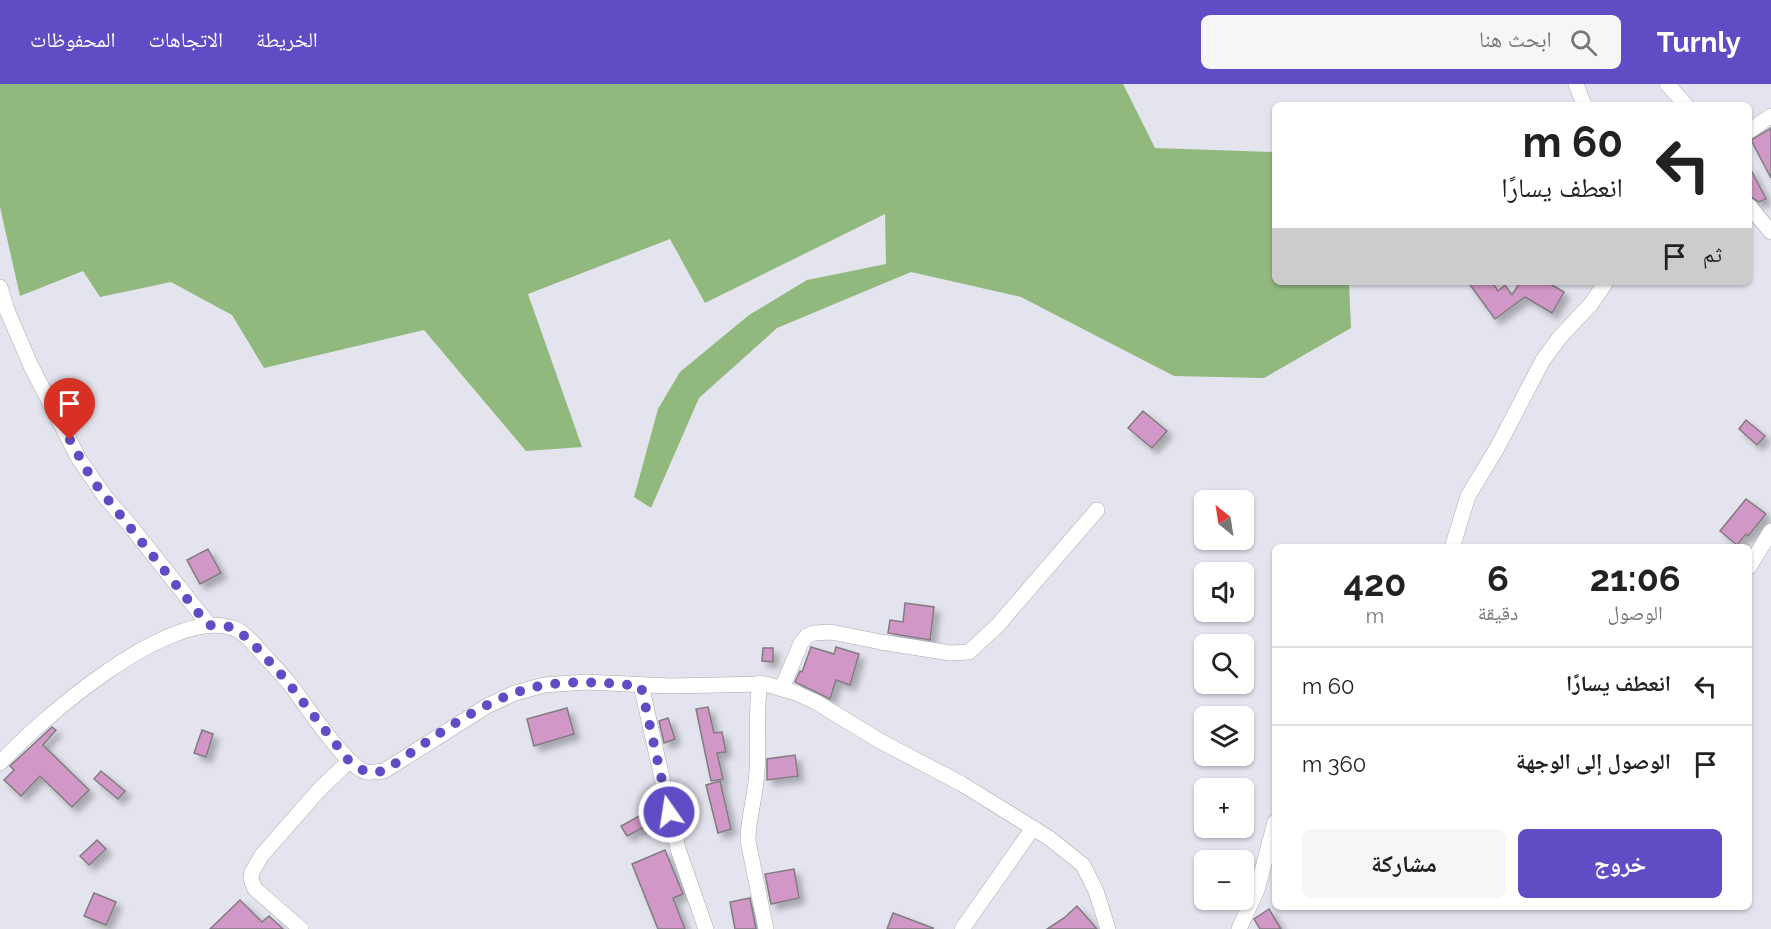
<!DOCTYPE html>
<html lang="ar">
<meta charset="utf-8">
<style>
:root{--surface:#fff;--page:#f6f6f6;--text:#222;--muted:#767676;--line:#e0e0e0;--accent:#5e4dc5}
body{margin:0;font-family:Raleway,"Noto Naskh Arabic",sans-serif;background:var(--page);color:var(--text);direction:rtl;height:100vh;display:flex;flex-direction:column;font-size:22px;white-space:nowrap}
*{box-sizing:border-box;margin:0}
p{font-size:20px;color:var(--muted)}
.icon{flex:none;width:33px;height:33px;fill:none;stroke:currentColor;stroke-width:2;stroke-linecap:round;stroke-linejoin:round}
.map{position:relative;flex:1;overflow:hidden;direction:ltr}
.panel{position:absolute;left:1272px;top:460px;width:480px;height:366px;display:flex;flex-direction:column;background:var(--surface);border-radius:9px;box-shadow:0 2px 4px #0004;direction:rtl}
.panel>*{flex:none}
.guide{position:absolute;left:1272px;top:18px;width:480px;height:183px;border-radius:9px;box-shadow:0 2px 4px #0004;direction:rtl;background:#fff;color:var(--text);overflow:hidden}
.needle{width:39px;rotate:330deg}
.tools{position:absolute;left:1194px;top:406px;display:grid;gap:12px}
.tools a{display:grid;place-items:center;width:60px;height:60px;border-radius:9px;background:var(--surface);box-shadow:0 2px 4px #0004;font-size:30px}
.pin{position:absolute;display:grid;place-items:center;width:51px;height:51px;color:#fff;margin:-62px -26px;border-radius:50% 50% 50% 0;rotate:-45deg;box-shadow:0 0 6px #0007}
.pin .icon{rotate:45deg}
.me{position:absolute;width:66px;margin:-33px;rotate:347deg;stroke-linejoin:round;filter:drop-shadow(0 0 4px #0008)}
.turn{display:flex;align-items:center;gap:21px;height:126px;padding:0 30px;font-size:27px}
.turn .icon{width:78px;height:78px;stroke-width:2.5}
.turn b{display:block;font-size:42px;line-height:51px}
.then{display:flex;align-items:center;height:57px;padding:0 30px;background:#0003;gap:12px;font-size:22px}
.eta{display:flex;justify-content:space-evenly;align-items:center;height:102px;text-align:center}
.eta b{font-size:36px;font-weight:700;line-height:42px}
.cta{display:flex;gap:12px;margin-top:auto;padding:12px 30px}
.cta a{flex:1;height:69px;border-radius:9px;background:var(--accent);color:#fff;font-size:24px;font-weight:700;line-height:69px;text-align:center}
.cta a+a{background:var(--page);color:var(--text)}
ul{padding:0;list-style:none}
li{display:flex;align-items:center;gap:18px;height:78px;padding:0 30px;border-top:2px solid var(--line)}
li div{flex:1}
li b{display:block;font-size:22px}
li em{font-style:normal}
header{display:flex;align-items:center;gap:36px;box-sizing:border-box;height:84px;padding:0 30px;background:var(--accent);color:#fff}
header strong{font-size:28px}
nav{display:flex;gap:33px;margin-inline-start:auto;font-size:21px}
.search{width:420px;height:54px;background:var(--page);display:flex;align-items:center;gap:15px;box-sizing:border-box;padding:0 21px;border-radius:9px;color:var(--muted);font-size:22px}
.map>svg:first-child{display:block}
</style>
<header>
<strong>Turnly</strong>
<div class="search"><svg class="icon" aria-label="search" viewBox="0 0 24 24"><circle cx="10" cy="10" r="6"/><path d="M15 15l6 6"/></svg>ابحث هنا</div>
<nav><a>الخريطة</a><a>الاتجاهات</a><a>المحفوظات</a></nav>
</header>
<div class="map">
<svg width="1771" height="845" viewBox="0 0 1771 845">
<defs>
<filter id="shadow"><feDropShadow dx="5.5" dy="5.5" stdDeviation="3" flood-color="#0004"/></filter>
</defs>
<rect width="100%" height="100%" fill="#e3e4ed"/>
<polygon fill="#91b87d" points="0,0 1123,0 1155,64 1275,68 1275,198 1349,198 1351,244 1264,294 1174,292 1021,213 911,188 777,244 699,314 651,424 634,413 658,325 680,288 749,231 807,196 886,180 885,130 705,219 670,155 528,210 582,363 526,367 424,246 264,284 232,231 171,198 100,213 83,187 20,212 0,123"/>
<g fill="#d197c6" stroke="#827b80" stroke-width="1.5" filter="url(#shadow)">
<polygon points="1771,44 1771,94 1751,56"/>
<polygon points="1749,82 1766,115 1759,118 1749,112"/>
<polygon points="1468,198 1492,198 1498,207 1505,201 1512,211 1520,198 1547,198 1564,208 1552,229 1525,213 1495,235"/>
<polygon points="1143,327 1167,347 1152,364 1128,344"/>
<polygon points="1746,336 1765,352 1757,361 1739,345"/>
<polygon points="1746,415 1766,430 1748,452 1746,450 1737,461 1720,447"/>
<polygon points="208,465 221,489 200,500 187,476"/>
<polygon points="905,519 934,523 930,556 888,549 890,536 903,538"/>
<polygon points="811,563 834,570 836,563 859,570 850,601 836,596 830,615 795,598 800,587 802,588"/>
<polygon points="763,564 773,564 773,578 762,577"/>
<polygon points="708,623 714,649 722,648 726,668 717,669 723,695 711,697 696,625"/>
<polygon points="567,624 574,650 534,662 527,635"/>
<polygon points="668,634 675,655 664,659 659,637"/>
<polygon points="52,643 56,646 43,661 89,706 72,723 40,692 21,712 4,696 14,686 10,682"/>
<polygon points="202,646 213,650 206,673 194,669"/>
<polygon points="795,671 798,692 767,696 767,675"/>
<polygon points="101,687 125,707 118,715 94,695"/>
<polygon points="720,697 731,745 718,749 706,701"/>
<polygon points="652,725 658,736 627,752 621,742"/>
<polygon points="97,756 106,765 89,781 80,772"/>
<polygon points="665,766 683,810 673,814 685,845 658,845 632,780"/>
<polygon points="794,785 799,814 771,820 765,790"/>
<polygon points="94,809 116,818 106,841 84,832"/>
<polygon points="750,814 756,845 735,845 730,818"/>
<polygon points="240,816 262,838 269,832 283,845 210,845"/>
<polygon points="1077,822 1097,845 1047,845 1064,834"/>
<polygon points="1269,825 1281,845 1260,845 1254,835"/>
<polygon points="893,829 933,844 933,845 887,845"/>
</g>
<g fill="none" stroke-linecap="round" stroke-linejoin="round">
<g stroke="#a7a8b0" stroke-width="16">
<g id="minor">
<polyline points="1576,0 1584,21"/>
<polyline points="1667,0 1686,21"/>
<polyline points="1749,47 1771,32"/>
<polyline points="1749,122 1771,148"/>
<polyline points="0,203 7,226 31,282 79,375 106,414 128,439 209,541"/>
<polyline points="1452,464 1468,412 1497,364 1543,276 1560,253 1591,220 1606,198"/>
<polyline points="1749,483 1771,447"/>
<path d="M760,599c-5,29 -1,59 -3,88 -1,24 -9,46 -9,70l18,88"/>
<polyline points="641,601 678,765 706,845"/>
<polyline points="782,604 801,559 807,552 814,549 831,548 881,558 950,569 969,568 998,541 1097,426"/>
<path d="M0,679c42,-45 165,-152 229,-136 13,2 24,16 32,25 9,10 19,20 28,31 15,19 56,83 77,89 5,1 12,-1 18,-1l103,-65 28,-13 29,-8 42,-3 84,4 96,-2 30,9 20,9 64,39 82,43 87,54 34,27 13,26 12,38"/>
<polyline points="301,845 255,805 251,795 252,788 262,771 319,706 349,677"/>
<polyline points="962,845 1033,744"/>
<polyline points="1239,845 1257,806 1275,738"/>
</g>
</g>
<use href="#minor" stroke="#fff" stroke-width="15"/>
</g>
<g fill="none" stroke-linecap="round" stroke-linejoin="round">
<path stroke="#5e4dc5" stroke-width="10" stroke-dasharray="0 18" d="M70,356l23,41 115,144 23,2 18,12 37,41 63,81c14,11 18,12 35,10 47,-31 104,-77 161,-86 32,-5 64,-2 96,1l28,126"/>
</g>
</svg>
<div class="tools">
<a><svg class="needle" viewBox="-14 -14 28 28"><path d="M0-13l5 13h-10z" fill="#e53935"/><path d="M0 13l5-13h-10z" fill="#767676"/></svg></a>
<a><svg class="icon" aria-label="sound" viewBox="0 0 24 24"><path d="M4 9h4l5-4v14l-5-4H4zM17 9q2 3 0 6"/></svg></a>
<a><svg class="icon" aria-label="search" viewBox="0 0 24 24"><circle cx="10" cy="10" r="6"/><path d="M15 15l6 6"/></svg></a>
<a><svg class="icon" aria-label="layers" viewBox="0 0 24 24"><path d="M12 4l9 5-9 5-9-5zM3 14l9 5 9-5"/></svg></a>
<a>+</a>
<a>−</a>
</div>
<div class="pin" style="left:70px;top:356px;background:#d93025"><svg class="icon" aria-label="arrive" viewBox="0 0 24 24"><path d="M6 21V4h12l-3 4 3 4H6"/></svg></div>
<svg class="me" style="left:669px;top:728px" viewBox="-20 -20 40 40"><circle r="17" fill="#5e4dc5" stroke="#fff" stroke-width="3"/><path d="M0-11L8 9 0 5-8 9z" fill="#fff"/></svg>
<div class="guide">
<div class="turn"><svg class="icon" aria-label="left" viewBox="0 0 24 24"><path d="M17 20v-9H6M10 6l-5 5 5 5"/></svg><div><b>60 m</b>انعطف يسارًا</div></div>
<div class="then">ثم<svg class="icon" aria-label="arrive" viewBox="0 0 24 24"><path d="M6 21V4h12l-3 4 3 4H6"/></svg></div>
</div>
<section class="panel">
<div class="eta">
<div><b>21:06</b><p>الوصول</p></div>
<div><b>6</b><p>دقيقة</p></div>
<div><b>420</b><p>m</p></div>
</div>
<ul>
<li><svg class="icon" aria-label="left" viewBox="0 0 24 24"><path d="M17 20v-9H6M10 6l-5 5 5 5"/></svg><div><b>انعطف يسارًا</b></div><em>60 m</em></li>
<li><svg class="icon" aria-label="arrive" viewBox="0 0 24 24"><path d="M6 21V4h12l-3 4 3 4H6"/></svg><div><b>الوصول إلى الوجهة</b></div><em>360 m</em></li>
</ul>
<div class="cta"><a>خروج</a><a>مشاركة</a></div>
</section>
</div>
